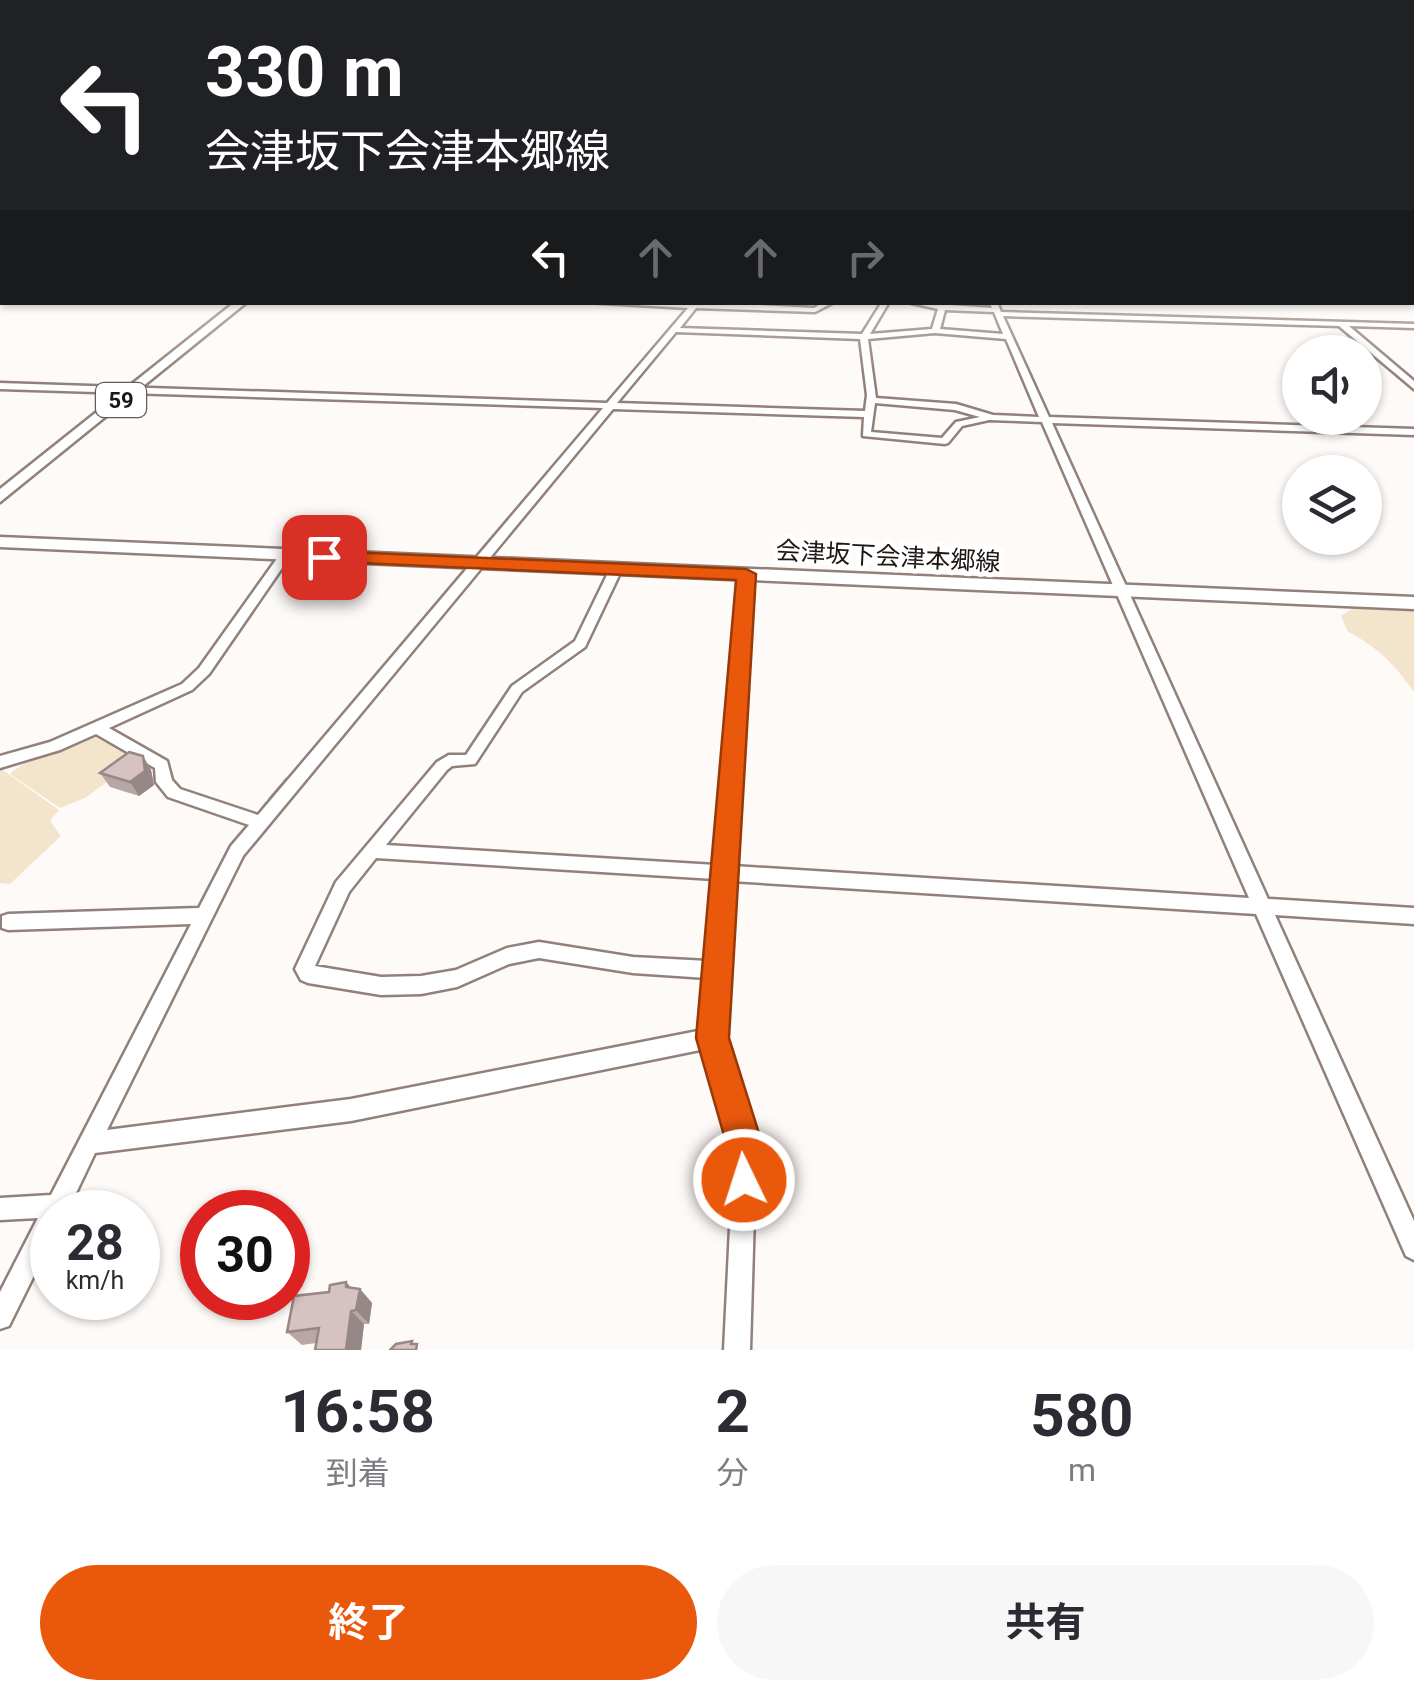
<!DOCTYPE html>
<html lang="ja">
<meta charset="utf-8">
<style>
:root{--surface:#fff;--page:#f7f7f7;--text:#2b2b33;--muted:#7c7c81;--accent:#ea580c}
body{margin:0;font-family:Roboto,"Noto Sans JP",sans-serif;background:var(--page);color:var(--text);height:100vh;display:flex;flex-direction:column;font-size:38px;white-space:nowrap}
*{box-sizing:border-box;margin:0}
p{font-size:32px;color:var(--muted)}
.icon{flex:none;width:55px;height:55px;fill:none;stroke:currentColor;stroke-width:2;stroke-linecap:round;stroke-linejoin:round}
.map{position:relative;height:1350px;overflow:hidden}
.panel{display:flex;flex-direction:column;background:var(--surface);flex:1}
.panel>*{flex:none}
.banner{position:absolute;left:0px;top:0px;width:1415px;height:305px;box-shadow:0 2px 8px #0004;background:#202124;color:#fff;overflow:hidden}
.tools{position:absolute;left:1282px;top:335px;display:grid;gap:20px}
.tools a{display:grid;place-items:center;width:100px;height:100px;border-radius:50%;background:var(--surface);box-shadow:0 2px 8px #0004;font-size:50px}
.speed{position:absolute;left:30px;top:1190px;display:flex;gap:20px;font-size:50px;font-weight:700;text-align:center}
.speed>*{display:grid;place-content:center;width:130px;height:130px;border-radius:50%;background:var(--surface);box-shadow:0 2px 8px #0004;line-height:1}
.speed small{font-size:25px;font-weight:400}
.speed .limit{border:15px solid #d22;background:#fff;color:#111}
.pin{position:absolute;display:grid;place-items:center;width:85px;height:85px;color:#fff;margin:-42px;border-radius:20px;box-shadow:0 5px 15px #0006}
.me{position:absolute;width:110px;margin:-55px;rotate:356deg;stroke-linejoin:round;filter:drop-shadow(0 0 8px #0008)}
.turn{display:flex;align-items:center;gap:35px;height:210px;padding:0 40px;font-size:45px}
.turn .icon{width:130px;height:130px;stroke-width:2.5}
.turn b{display:block;font-size:70px;line-height:85px}
.lanes{display:flex;align-items:center;height:95px;padding:0 40px;background:#0003;justify-content:center;gap:50px;direction:ltr}
.lanes .off{opacity:.35}
.eta{display:flex;justify-content:space-evenly;align-items:center;height:170px;text-align:center}
.eta b{font-size:60px;font-weight:700;line-height:70px}
.primary-button{display:flex;gap:20px;margin-top:auto;padding:20px 40px}
.primary-button a{flex:1;height:115px;border-radius:60px;background:var(--accent);color:#fff;font-size:40px;font-weight:700;line-height:115px;text-align:center}
.primary-button a+a{background:var(--page);color:var(--text)}
.map>svg:first-child{display:block}
</style>
<div class="map">
<svg width="1414" height="1350" viewBox="0 0 1414 1350">
<rect width="100%" height="100%" fill="#fefaf8"/>
<g fill="#f3e5cb">
<path d="M1353,608l61,3v81c-19,-27 -36,-45 -66,-60l-7,-16z"/>
<path d="M93,736l44,24 -52,38 -25,10 -50,-34c23,-21 55,-25 83,-38z"/>
<polygon points="0,768 59,810 50,821 61,836 10,884 0,883"/>
</g>
<g fill="none" stroke-linecap="round" stroke-linejoin="round">
<g stroke="#b9949b" stroke-width="5">
<polyline points="270,800 287,780"/>
<polyline points="256,818 267,804"/>
</g>
<g stroke="#92817a" stroke-width="5">
<g id="minor">
<rect x="0" y="189" width="2" height="4"/>
<rect x="1412" y="196" width="2" height="4"/>
<polygon points="0,207 2,208 2,212 0,211"/>
<polygon points="0,224 2,225 2,229 0,228"/>
<rect x="1412" y="251" width="2" height="4"/>
<polygon points="0,253 2,253 2,257 0,258"/>
<rect x="0" y="285" width="2" height="4"/>
<path d="M585,302h115l114,6 10,-6h10l-19,10 -119,-4 -16,20 182,6 20,-32h7l-19,32 62,-5 6,-20 -31,-7 85,6 -3,-6h8l4,10 413,12v4l-65,-2 65,55v8l-75,-63 -336,-10 46,101 365,12v6l-362,-12 216,476 146,9v16l-139,-9 139,306v39l-8,-4 -150,-342 -524,-33 -10,157 34,109 -6,203h-26l10,-203 -29,-98 -354,72 -256,32 -28,59h-15v27l-43,87 -9,3v-37l38,-74 -38,2v-22l51,-3 140,-271 -183,6 -6,-2v-12l6,-2 191,-6 32,-62 18,-21 -81,-28 -12,-15 -1,-14 -59,-34 -36,16 -60,18v-12l50,-14 132,-58 17,-16 82,-115 4,-2 6,4 -82,119 -17,16 -83,38 58,33 5,19 8,9 78,26 345,-407 -603,-19v-6l607,20 81,-95zM945,310l49,2 9,22 -63,-5zM676,332l184,7 7,56 -2,16 -248,-8zM935,333l71,6 33,78 -46,-2 -37,-11 -80,-6 -8,-59zM875,403l80,7 25,7 -24,5 -14,16 -71,-6zM613,409l251,8 -1,19 82,8 3,-1 14,-17 27,-6 53,2 207,476 -516,-32 19,-291 -6,-4 -6,4 -24,290 -330,-20 61,-75 5,-4 23,-2 47,-72 63,-45 37,-78 -6,-4 -6,4 -35,72 -63,45 -46,69h-17l-12,7 -101,120 -41,87 6,11 7,3 73,12 40,-1 36,-7 52,-23 30,-6 94,15 74,5 -4,52 -352,69 -244,31 136,-274zM376,858l339,21 -7,82 -75,-4 -94,-15 -32,6 -51,22 -35,6 -40,1 -66,-11 34,-74z"/>
</g>
</g>
<g stroke="#92817a" stroke-width="4">
<rect id="secondary" x="1412" y="203" width="2" height="5"/>
</g>
<g stroke="#92817a" stroke-width="5">
<g id="primary">
<polygon points="235,302 247,302 0,502 0,489"/>
<polygon points="0,537 1414,597 1414,609 0,547"/>
</g>
</g>
<use href="#minor" fill="#fff" fill-rule="evenodd"/>
<use href="#secondary" fill="#fff" fill-rule="evenodd"/>
<use href="#primary" fill="#fff" fill-rule="evenodd"/>
</g>
<g fill="#b8a7a5">
<polygon points="143,756 151,770 154,785 139,796 110,787 100,773"/>
<polygon points="346,1282 351,1288 360,1289 372,1303 369,1324 364,1324 361,1350 315,1350 316,1343 302,1345 287,1332 329,1292"/>
</g>
<g fill="#968886">
<polygon points="143,756 151,770 154,785 139,796 130,782"/>
<polygon points="346,1282 359,1296 360,1289 372,1303 369,1324 356,1310 346,1287"/>
<polygon points="351,1311 364,1324 361,1350 346,1350"/>
</g>
<g fill="#d6c2c0" stroke="#968886" stroke-width="2.5">
<polygon points="129,752 143,756 145,771 130,782 100,773"/>
<polygon points="346,1282 346,1287 360,1289 356,1310 351,1311 346,1350 315,1350 319,1328 287,1332 294,1296 329,1292 330,1285"/>
<polygon points="412,1341 411,1344 417,1344 416,1350 390,1350 396,1344"/>
</g>
<linearGradient id="sky" x2="0" y2="1"><stop stop-color="#95a7c9"/><stop offset="0.5" stop-color="#fffdfc"/><stop offset="1" stop-color="#fffdfc" stop-opacity="0"/></linearGradient>
<rect width="1414" height="377" fill="url(#sky)"/>
<polygon fill="#ea580c" stroke="#983908" stroke-width="2.5" points="324,551 746,569 756,574 729,1038 763,1146 762,1180 757,1194 744,1199 731,1194 725,1180 727,1146 696,1038 736,580 317,561 314,557"/>
<g text-anchor="middle" stroke-width="10" stroke-linejoin="round" paint-order="stroke">
<rect fill="#fff" stroke="#615d5a" stroke-width="2.5" x="96" y="383" width="50" height="34" rx="8"/>
<g font-size="22" font-weight="bold" fill="#1d1714">
<text x="121" y="408">59</text>
</g>
<g font-size="25" fill="#1d1714" stroke="#fff">
<text transform="translate(888 556) rotate(3)" y="9">会津坂下会津本郷線</text>
</g>
</g>
</svg>
<div class="tools">
<a><svg class="icon" aria-label="sound" viewBox="0 0 24 24"><path d="M4 9h4l5-4v14l-5-4H4zM17 9q2 3 0 6"/></svg></a>
<a><svg class="icon" aria-label="layers" viewBox="0 0 24 24"><path d="M12 4l9 5-9 5-9-5zM3 14l9 5 9-5"/></svg></a>
</div>
<div class="speed"><div>28<small>km/h</small></div><div class="limit">30</div></div>
<div class="pin" style="left:324px;top:557px;background:#d93025"><svg class="icon" aria-label="arrive" viewBox="0 0 24 24"><path d="M6 21V4h12l-3 4 3 4H6"/></svg></div>
<svg class="me" style="left:744px;top:1180px" viewBox="-20 -20 40 40"><circle r="17" fill="#ea580c" stroke="#fff" stroke-width="3"/><path d="M0-11L8 9 0 5-8 9z" fill="#fff"/></svg>
<div class="banner">
<div class="turn"><svg class="icon" aria-label="left" viewBox="0 0 24 24"><path d="M17 20v-9H6M10 6l-5 5 5 5"/></svg><div><b>330 m</b>会津坂下会津本郷線</div></div>
<div class="lanes"><svg class="icon" aria-label="left" viewBox="0 0 24 24"><path d="M17 20v-9H6M10 6l-5 5 5 5"/></svg><svg class="icon off" aria-label="ahead" viewBox="0 0 24 24"><path d="M12 20V5M6 11l6-6 6 6"/></svg><svg class="icon off" aria-label="ahead" viewBox="0 0 24 24"><path d="M12 20V5M6 11l6-6 6 6"/></svg><svg class="icon off" aria-label="right" viewBox="0 0 24 24"><path d="M7 20v-9h11M14 6l5 5-5 5"/></svg></div>
</div>
</div>
<section class="panel">
<div class="eta">
<div><b>16:58</b><p>到着</p></div>
<div><b>2</b><p>分</p></div>
<div><b>580</b><p>m</p></div>
</div>
<div class="primary-button"><a>終了</a><a>共有</a></div>
</section>
